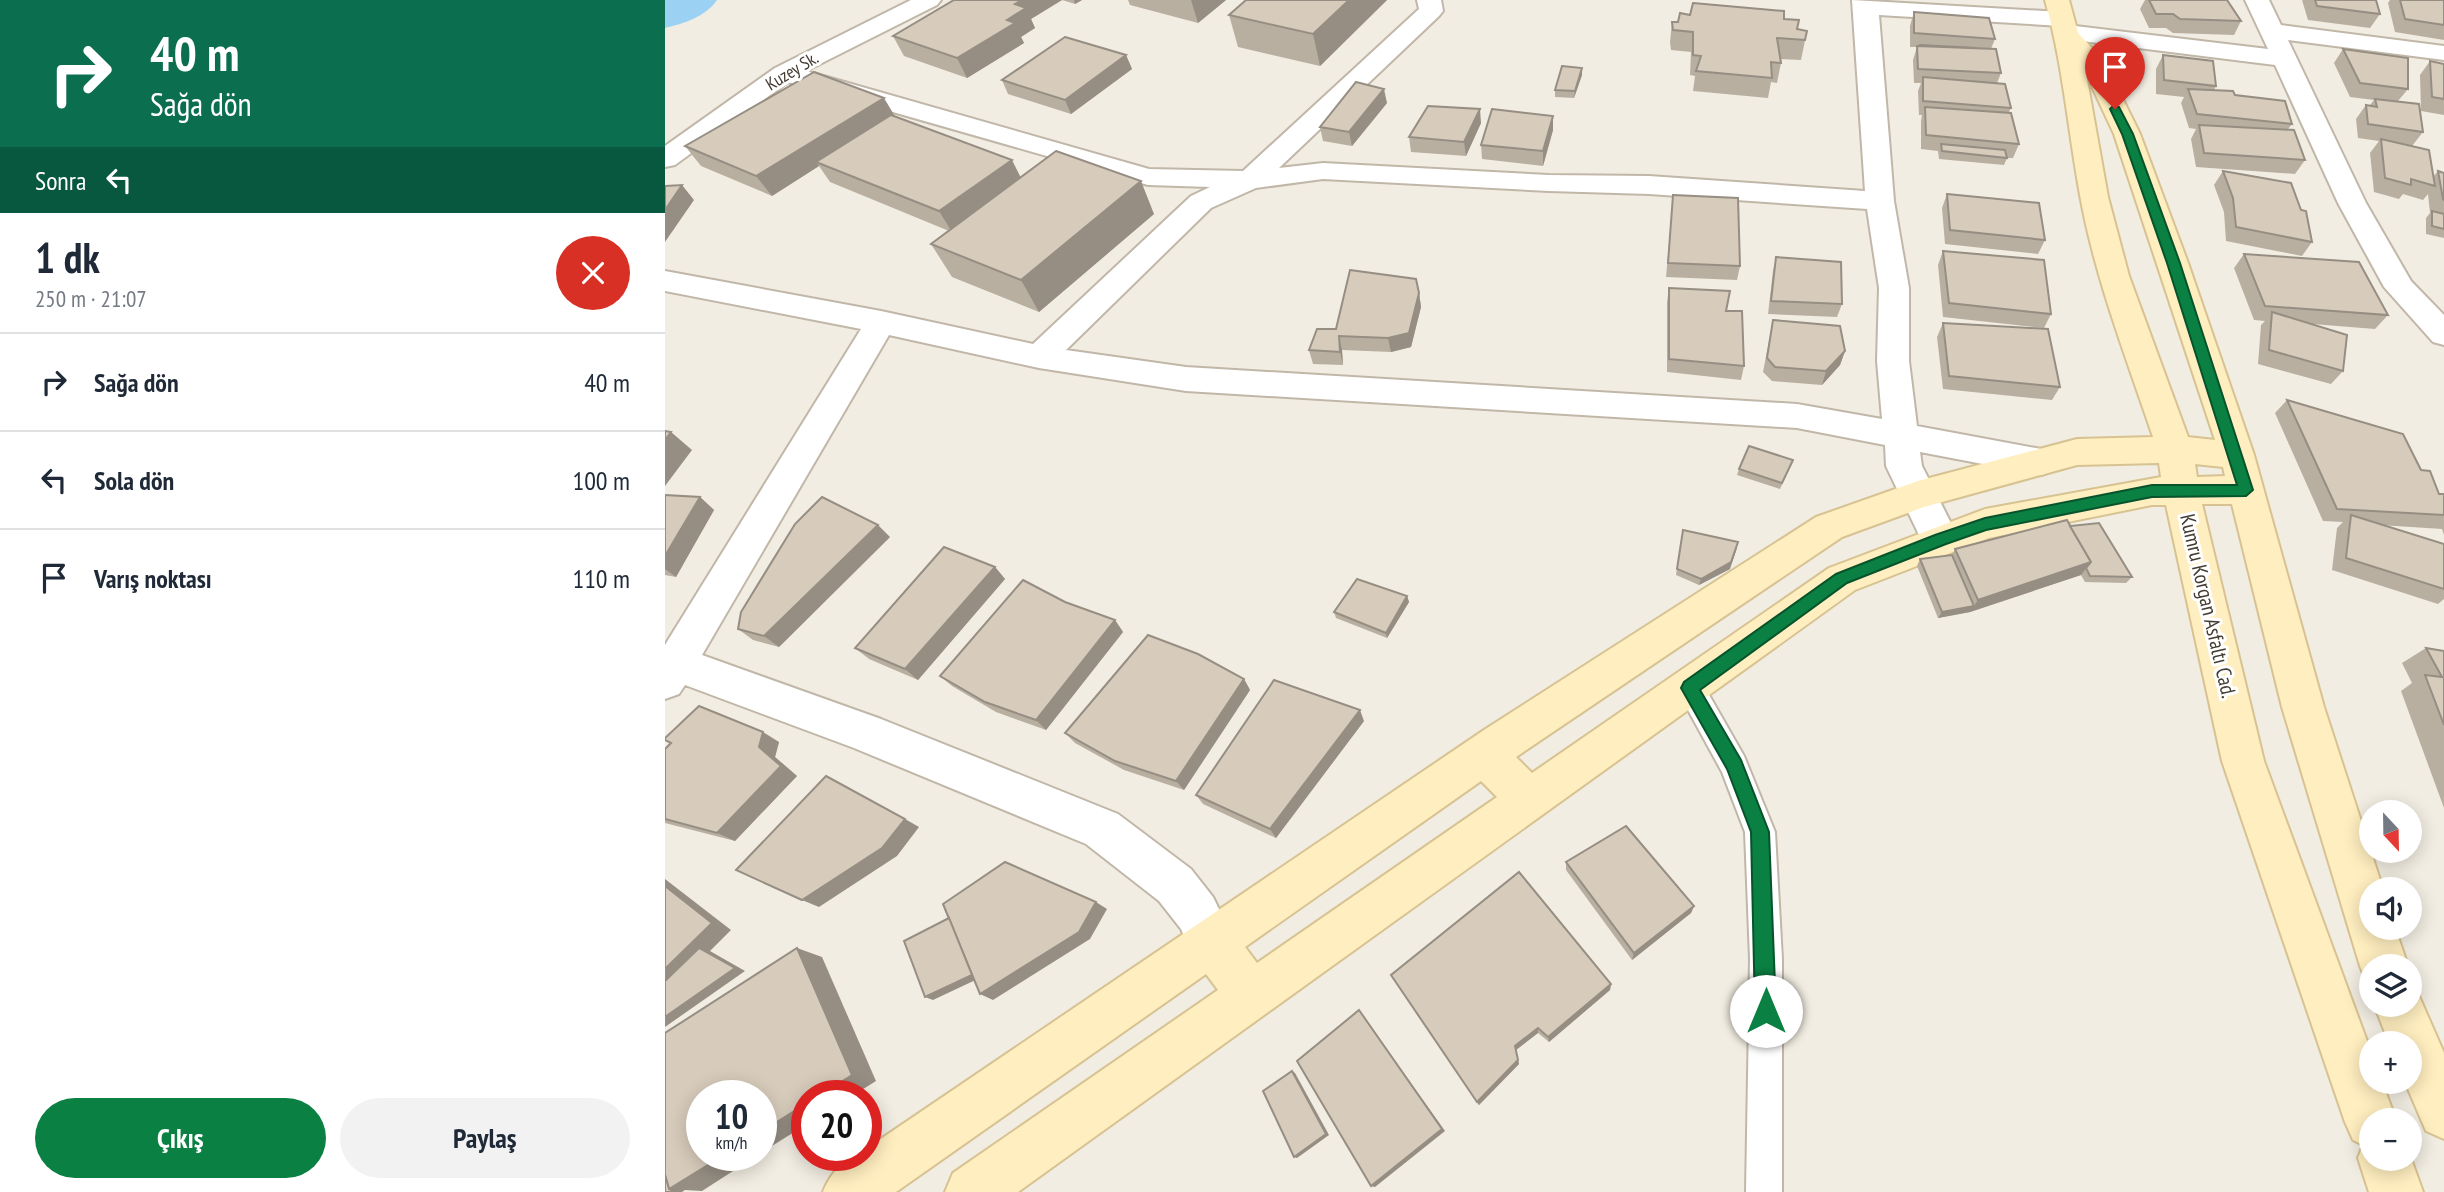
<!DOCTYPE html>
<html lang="tr">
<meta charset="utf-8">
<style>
:root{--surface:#fff;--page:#f2f2f3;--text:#1f2937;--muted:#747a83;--line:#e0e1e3;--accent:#0b8043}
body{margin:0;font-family:"PT Sans Narrow",sans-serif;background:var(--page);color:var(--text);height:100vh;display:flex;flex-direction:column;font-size:26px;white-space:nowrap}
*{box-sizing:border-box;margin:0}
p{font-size:23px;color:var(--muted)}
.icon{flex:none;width:38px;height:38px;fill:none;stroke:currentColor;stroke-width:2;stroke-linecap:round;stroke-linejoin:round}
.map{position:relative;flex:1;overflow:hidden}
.panel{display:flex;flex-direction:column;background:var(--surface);width:665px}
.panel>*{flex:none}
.banner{background:#0b6e4f;color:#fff;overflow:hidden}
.needle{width:46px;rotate:158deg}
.buttons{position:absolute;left:1694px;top:800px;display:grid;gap:14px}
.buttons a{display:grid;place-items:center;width:63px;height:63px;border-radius:50%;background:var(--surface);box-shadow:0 4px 18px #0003;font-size:35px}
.speed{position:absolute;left:21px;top:1080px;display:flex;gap:14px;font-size:35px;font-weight:700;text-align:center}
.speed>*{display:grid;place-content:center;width:91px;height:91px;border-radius:50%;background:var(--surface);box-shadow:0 4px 18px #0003;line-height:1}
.speed small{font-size:18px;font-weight:400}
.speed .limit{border:10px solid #d22;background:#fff;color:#111}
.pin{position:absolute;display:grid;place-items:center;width:60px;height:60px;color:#fff;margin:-72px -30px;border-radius:50% 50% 50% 0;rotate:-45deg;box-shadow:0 0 7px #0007}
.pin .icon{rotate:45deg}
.me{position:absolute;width:77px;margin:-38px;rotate:0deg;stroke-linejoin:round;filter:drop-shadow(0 0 5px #0008)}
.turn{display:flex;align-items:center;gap:24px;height:147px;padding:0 35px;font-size:32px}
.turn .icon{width:91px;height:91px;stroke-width:2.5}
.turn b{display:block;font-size:49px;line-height:60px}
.then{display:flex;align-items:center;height:66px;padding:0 35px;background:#0003;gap:14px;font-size:26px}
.round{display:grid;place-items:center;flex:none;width:74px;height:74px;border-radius:37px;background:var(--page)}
.overview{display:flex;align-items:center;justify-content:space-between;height:119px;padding:0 35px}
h1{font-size:42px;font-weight:600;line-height:52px}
.button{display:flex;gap:14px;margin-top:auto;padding:14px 35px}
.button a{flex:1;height:80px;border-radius:42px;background:var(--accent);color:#fff;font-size:28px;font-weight:600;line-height:80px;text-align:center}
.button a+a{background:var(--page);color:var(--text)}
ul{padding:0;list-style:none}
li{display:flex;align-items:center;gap:21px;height:98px;padding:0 35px;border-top:2px solid var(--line)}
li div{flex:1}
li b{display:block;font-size:26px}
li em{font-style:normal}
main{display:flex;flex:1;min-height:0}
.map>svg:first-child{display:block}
</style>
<main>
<section class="panel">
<div class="banner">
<div class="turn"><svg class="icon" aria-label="right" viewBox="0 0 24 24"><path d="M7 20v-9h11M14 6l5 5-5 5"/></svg><div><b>40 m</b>Sağa dön</div></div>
<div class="then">Sonra<svg class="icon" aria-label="left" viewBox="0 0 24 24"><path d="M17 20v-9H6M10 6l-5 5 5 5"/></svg></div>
</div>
<div class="overview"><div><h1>1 dk</h1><p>250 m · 21:07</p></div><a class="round" style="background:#d93025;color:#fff"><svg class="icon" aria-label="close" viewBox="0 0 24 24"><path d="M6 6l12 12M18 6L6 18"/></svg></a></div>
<ul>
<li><svg class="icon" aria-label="right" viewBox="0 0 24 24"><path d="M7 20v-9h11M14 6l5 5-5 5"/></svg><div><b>Sağa dön</b></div><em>40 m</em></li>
<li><svg class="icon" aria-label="left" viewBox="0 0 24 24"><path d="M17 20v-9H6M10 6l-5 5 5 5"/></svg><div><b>Sola dön</b></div><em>100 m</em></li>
<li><svg class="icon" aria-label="arrive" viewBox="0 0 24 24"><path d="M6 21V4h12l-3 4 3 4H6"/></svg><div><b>Varış noktası</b></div><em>110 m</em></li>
</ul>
<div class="button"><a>Çıkış</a><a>Paylaş</a></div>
</section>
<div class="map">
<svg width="1779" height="1192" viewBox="0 0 1779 1192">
<rect width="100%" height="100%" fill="#f2ede2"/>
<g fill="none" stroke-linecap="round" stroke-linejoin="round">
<path fill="#9bd1f2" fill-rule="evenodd" d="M0,0h52c-12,17 -32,23 -52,28z"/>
<g stroke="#c1b7a8" stroke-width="4">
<polygon id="service" points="1025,676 1035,679 1079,756 1110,832 1117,959 1117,1192 1081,1192 1085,959 1080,832 1057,772 1011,688 1015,679"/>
</g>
<g stroke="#c1b7a8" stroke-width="4">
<path id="minor" d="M246,0h30l-4,5 -131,66 343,98 94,2 176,-162 -2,-9h24l2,11 -4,5 -160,152 44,-5 226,12 100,1 216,15 -13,-191 210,12 8,2 4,5 -7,6 201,24 -23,-49h24l12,25 163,21v14l-156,-20 78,163 45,78 33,34v30l-11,-3 -49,-55 -46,-84 -63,-138 -209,-26 -8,-2 -4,-5 7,-6 -182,-11 15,186 15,87v73l8,65 124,23 12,4 6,9 -6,9 -12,4 -121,-23 2,14 37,73 -6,11 -13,4 -13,-4 -6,-11 -35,-73 -1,-21 -88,-17 -611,-37 -147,-23 -150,-33 -187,320 179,64 237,95 73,55 22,28 23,47 -7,17 -17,7 -17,-7 -14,-32 -22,-28 -73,-57 -232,-96 -169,-63 -6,9 -14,5v-54l196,-316 -196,-38v-20l216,40 152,33 158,-148 19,-9 -62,-2 -360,-103 -113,83 -10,2v-21l110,-78zM658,179l226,12 100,3 218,15 12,79 -2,73 5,58 -85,-15 -611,-37 -120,-17 145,-142 45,-20z"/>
</g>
<g stroke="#d7c292" stroke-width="4">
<g id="secondary">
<path d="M1380,0h24l9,33 26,28 36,73 48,129 66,192 70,252 59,182h-12v39h24l13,38h-37v19l-4,-2 -7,-17 -78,-259 -50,-203h-30l62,257 107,291v30h11l14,38h-25v38h39v-2l13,36h-54l-11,-34 5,-13 -10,-5 -8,-18 -123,-361 -56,-256h-14l-163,33 -134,52 -837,602h-73l8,-19 265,-183 -12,-16 -310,218h-73c7,-18 22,-37 43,-37v-6l618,-419 332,-213 102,-36 159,-42 76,-2c-27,-80 -58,-159 -73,-242 -12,-65 -17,-131 -35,-195zM1421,74l28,60 101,306 -27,-3 -59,-161 -21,-79zM1494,463l2,14 -176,32 -156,59 -297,205 -16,-16 326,-220 82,-30 153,-42zM1530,464l28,3 2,9 -28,1zM816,781l16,16 -240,166 -12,-16z"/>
<polygon points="1745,984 1750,987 1779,1053 1779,1139 1761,1131 1740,1082 1745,1082 1745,1043 1724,1043 1709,1004 1745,1004"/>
</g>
</g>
<use href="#service" fill="#fff" fill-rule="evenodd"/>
<use href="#minor" fill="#fff" fill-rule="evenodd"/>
<use href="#secondary" fill="#ffeebf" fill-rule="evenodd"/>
</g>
<g fill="#b9afa1">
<polygon points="289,0 417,0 410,4 397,0 366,19 370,28 356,37 359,43 302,78 239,56 228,36"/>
<polygon points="463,0 561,0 533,23 465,5"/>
<polygon points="722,0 655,66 573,47 564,15"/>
<polygon points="1480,0 1484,0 1576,21 1569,35 1508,33 1501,28 1484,28 1475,9"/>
<polygon points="1637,0 1711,0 1715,14 1705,28 1643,20"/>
<polygon points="1725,0 1779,0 1779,40 1730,32 1723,3"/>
<polygon points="1249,12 1330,39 1326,49 1336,73 1332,83 1346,108 1344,112 1354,144 1348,158 1342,158 1339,165 1274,159 1273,151 1256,149 1256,121 1257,115 1254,115 1253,91 1256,83 1249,83 1248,60 1252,47 1245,47 1245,26"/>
<polygon points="1025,15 1119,19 1132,29 1142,31 1136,60 1115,59 1116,63 1112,83 1106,82 1103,98 1028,91 1030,76 1025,75 1026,52 1006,50 1005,42 1007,22 1013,22"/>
<polygon points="1678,49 1743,89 1733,101 1758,132 1747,146 1768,177 1773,171 1779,173 1779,238 1761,234 1761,218 1765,213 1763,194 1758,200 1738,194 1734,199 1709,192 1705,153 1714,141 1693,138 1691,119 1701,105 1705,105 1709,100 1685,97 1669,63"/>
<polygon points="461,55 467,69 406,114 343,94 337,80"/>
<polygon points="1498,55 1551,86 1549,90 1570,95 1627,124 1623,129 1640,160 1630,174 1531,167 1526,139 1531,129 1524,128 1516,103 1519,97 1491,94 1491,69"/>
<polygon points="1765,61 1779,64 1779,115 1756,111 1755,75"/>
<polygon points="917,68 917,75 909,98 890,97 890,90"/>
<polygon points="722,103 687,146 658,141 655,127"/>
<polygon points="230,116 356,177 489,214 374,312 287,277 266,244 284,231 165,182 154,166 107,196 36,166 20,146"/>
<polygon points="888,116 888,130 878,166 817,159 816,145"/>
<polygon points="816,123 801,156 746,152 744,137"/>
<polygon points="1558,171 1647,242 1637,256 1561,241 1559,212 1549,185"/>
<polygon points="1282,194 1380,240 1373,254 1280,244 1277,208"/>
<polygon points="1007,209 1075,266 1072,280 1001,277"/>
<polygon points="1278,251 1386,314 1379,328 1278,317 1273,265"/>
<polygon points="1579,254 1723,315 1710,329 1647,324 1678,371 1666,384 1593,364 1596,325 1600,321 1589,320 1569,268"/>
<polygon points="1111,257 1177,304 1172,317 1103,314 1108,271"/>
<polygon points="1004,288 1061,311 1079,366 1076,380 1002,372 1002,302"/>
<polygon points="754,293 756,307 746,347 726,352 677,350 678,365 648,364 644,350 671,329"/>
<polygon points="1108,320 1180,351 1175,365 1157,385 1107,381 1098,372"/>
<polygon points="1278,323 1395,387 1387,400 1278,389 1272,337"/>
<polygon points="1622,400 1756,470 1774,494 1779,494 1779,535 1777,529 1715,525 1779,544 1779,599 1773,604 1667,570 1672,528 1678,522 1658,521 1610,413"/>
<polygon points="1128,460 1115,489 1072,475 1074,469"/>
<polygon points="0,495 35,497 49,510 11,577 0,575"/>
<polygon points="1405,526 1467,577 1461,583 1420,582 1416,575 1305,612 1273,618 1252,566 1255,559 1287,555 1290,549"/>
<polygon points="1018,530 1065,569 1034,585 1011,575"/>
<polygon points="225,537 114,647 88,640 73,629"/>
<polygon points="330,567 340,579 253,680 204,659 190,648"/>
<polygon points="742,596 744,602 722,638 671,618 669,612"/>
<polygon points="400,602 450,620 458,632 381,730 331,712 287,686 275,676"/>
<polygon points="1761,648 1779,651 1779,808 1736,691 1747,683 1737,663"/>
<polygon points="579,679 585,690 519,790 459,770 410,743 400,733"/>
<polygon points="699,721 611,838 538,804 531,795"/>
<polygon points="114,742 110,757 132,776 70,841 0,823 0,749"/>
<polygon points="901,862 1029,906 1026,913 967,960 901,870"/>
<polygon points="726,975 946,984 945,990 884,1042 873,1033 851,1050 854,1064 814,1105"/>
</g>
<g fill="#968e83">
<polygon points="357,0 397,0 366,19 370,28 356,37 359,43 302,78 292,58 342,20 350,4"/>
<polygon points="409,0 417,0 410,4"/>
<polygon points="526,0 561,0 533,23"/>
<polygon points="684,0 722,0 655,66 648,34"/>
<polygon points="461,55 467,69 406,114 400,100"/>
<polygon points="917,68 917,75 909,98 910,91"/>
<polygon points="719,89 722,103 687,146 684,132"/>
<polygon points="219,98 231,118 151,162 154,166 107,196 91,176"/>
<polygon points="815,109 816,123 801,156 799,142"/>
<polygon points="888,116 888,130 878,166 878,151"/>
<polygon points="347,160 357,180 287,232 274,211"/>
<polygon points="476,181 489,214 374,312 356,280"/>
<polygon points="17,185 29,200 0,242 0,210"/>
<polygon points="754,293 756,307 746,347 726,352 723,338"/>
<polygon points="674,336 677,350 678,365 675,352"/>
<polygon points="1180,351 1175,365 1157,385 1161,371"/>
<polygon points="6,432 27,450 0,486 0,440"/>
<polygon points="35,497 49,510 11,577 0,569 0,556"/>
<polygon points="213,525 225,537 114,647 99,636"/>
<polygon points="1072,548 1065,569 1034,585 1036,579"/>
<polygon points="1426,562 1416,575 1305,612 1273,618 1277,612 1309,606 1313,600"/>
<polygon points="330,567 340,579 253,680 240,669"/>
<polygon points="742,596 744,602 722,638 721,633"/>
<polygon points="450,620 458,632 381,730 371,720"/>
<polygon points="579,679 585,690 519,790 511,781"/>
<polygon points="695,710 699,721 611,838 605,829"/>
<polygon points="98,732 114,742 110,757 132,776 70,841 52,833 94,747"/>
<polygon points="240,819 254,827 232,856 154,907 137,900"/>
<polygon points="0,879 66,930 45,951 80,971 0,1027"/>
<polygon points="431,902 442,909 425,939 328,1000 315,994"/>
<polygon points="1029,906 1026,913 967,960 969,953"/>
<polygon points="132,948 157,957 211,1081 187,1096 154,1096"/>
<polygon points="312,973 319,976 268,1000 260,997"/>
<polygon points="946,984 945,990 884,1042 883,1037"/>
<polygon points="694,1010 780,1131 710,1187 706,1186"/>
<polygon points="873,1028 873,1033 851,1050 850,1046"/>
<polygon points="853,1060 854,1064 814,1105 812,1102"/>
<polygon points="627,1071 630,1073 664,1135 632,1158 629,1157"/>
<polygon points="142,1103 142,1124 96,1153 96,1132"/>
<polygon points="59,1155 93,1155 37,1191 20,1190 17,1192 5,1192 4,1189"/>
</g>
<g fill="#d7cbbb" stroke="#968e83" stroke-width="2">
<polygon points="289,0 357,0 350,4 361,8 342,20 350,23 292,58 228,36"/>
<polygon points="581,0 684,0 648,34 564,15"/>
<polygon points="1484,0 1562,0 1576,21 1515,19 1508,14 1491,14"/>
<polygon points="1650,0 1711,0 1715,14 1652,6"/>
<polygon points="1735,0 1779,0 1779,25 1740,19"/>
<polygon points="1028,3 1119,11 1119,19 1134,20 1132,29 1142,31 1140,40 1112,38 1116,63 1106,62 1107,78 1031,71 1036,56 1028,55 1028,32 1008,30 1007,22 1013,22 1015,13 1025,15"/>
<polygon points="1249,12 1324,18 1330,39 1249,33"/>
<polygon points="400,37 461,55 400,100 337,80"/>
<polygon points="1255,45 1312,48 1255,46"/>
<polygon points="1252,46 1331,49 1336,73 1253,69"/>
<polygon points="1678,49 1743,58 1743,89 1695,83"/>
<polygon points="1498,55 1548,61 1551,86 1499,80"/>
<polygon points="1765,61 1779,64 1779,99 1767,97"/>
<polygon points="897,66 917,68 910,91 890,90"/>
<polygon points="149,72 219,98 91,176 20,146"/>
<polygon points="1258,77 1340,84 1346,108 1258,101"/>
<polygon points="691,82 719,89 684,132 655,127"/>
<polygon points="1523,89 1568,91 1570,95 1620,101 1627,124 1532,114"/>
<polygon points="1710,99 1754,104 1758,132 1703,124 1701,105 1712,107"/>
<polygon points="763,106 815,109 799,142 744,137"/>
<polygon points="1260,107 1346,113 1354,144 1261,135"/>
<polygon points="827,109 888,116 878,151 816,145"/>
<polygon points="226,115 347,160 274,211 151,162"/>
<polygon points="1534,125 1629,130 1640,160 1539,153"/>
<polygon points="1716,139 1764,150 1770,186 1746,179 1746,185 1720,178"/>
<polygon points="1276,144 1340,150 1342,158 1277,151"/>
<polygon points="391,151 476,181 356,280 266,244"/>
<polygon points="1558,171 1626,183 1636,210 1641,211 1647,242 1571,227 1568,198"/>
<polygon points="1773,171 1779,173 1779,200 1778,199"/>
<polygon points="17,185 0,210 0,186"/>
<polygon points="1282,194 1374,203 1380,240 1285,230"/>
<polygon points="1008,195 1073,198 1075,266 1003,263"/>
<polygon points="1767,211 1779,214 1779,229 1767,226"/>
<polygon points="1278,251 1379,260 1386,314 1284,303"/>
<polygon points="1579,254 1694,262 1723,315 1600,306"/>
<polygon points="1111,257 1176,262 1177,304 1106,301"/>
<polygon points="685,270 751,279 754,293 744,333 723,338 674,336 675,352 644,350 652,329 671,329"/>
<polygon points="1004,288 1065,291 1061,311 1077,311 1079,366 1004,359"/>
<polygon points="1607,312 1682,335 1678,371 1604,350"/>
<polygon points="1108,320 1175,326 1180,351 1161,371 1110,367 1102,358"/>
<polygon points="1278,323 1383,329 1395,387 1284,376"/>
<polygon points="1622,400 1738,434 1756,470 1765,471 1774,494 1779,494 1779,515 1672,509"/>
<polygon points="0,431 6,432 0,440"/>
<polygon points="1084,446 1128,460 1117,483 1074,469"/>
<polygon points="0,495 35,497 0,556"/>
<polygon points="157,497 213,525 99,636 73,629 76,612 130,524"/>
<polygon points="1686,515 1779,544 1779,589 1681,558"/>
<polygon points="1402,520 1426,562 1313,600 1290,549"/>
<polygon points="1434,523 1467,577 1425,576 1421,568 1426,562 1405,526"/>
<polygon points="1018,530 1073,542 1066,562 1036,579 1012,569"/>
<polygon points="279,547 330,567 240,669 190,648"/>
<polygon points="1287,555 1309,606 1277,612 1255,559"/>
<polygon points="692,579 742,596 721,633 669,612"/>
<polygon points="358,580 400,602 450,620 371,720 320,702 275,676"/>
<polygon points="483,635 533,654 579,679 511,781 450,761 400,733"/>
<polygon points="1761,648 1779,651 1779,725 1760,675 1777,677"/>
<polygon points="609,680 695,710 605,829 531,795"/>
<polygon points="34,706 98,732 94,747 116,766 52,833 0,819 0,749 6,743 0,740 0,738"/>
<polygon points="161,776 240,819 217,848 137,900 71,870"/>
<polygon points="961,826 1029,906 969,953 901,862"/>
<polygon points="340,862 431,902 414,932 315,994 278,904"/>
<polygon points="854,872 946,984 883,1037 873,1028 850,1046 853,1060 812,1102 726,975"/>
<polygon points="0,886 47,923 0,969"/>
<polygon points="284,918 307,975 260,997 239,941"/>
<polygon points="34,948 70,968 0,1017 0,981"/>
<polygon points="132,948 187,1075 154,1096 142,1096 142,1103 96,1132 96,1096 37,1096 37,1155 59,1155 4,1189 0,1175 0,1033"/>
<polygon points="694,1010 777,1129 706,1186 632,1061"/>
<polygon points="627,1071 661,1134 629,1157 598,1091"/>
<polygon points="0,1175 4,1189 8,1189 5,1192 0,1192"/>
</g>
<polygon fill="#0b8043" stroke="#07532c" stroke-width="2" points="1447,107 1454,107 1468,134 1515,263 1588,490 1581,496 1487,497 1321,530 1281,544 1182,583 1035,690 1076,760 1104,832 1111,1011 1108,1018 1101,1021 1093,1018 1090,1011 1086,832 1062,769 1016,688 1019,682 1171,574 1270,535 1320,518 1487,485 1572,485 1502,263 1457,134 1445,109"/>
<g text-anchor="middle" stroke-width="6" stroke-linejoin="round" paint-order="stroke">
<g font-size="18" fill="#443d33" stroke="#fff">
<text transform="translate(127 71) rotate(-31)" y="6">Kuzey Sk.</text>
</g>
<g font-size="21" fill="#443d33" stroke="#fff">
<text transform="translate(1543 606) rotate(77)" y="7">Kumru Korgan Asfaltı Cad.</text>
</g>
</g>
</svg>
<div class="buttons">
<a><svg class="needle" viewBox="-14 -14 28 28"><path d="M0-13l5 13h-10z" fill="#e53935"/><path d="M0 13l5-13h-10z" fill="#747a83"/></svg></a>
<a><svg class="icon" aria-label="sound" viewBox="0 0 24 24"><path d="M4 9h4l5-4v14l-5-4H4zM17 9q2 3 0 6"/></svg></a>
<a><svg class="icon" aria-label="layers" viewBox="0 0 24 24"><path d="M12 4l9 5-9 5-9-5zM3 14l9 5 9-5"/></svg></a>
<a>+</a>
<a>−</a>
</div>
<div class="speed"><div>10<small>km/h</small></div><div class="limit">20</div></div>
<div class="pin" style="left:1450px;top:109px;background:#d93025"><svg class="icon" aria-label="arrive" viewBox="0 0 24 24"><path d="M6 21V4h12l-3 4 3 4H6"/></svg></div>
<svg class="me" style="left:1101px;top:1011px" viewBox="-20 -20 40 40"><circle r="19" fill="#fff"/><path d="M0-13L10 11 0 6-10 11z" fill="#0b8043"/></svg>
</div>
</main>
